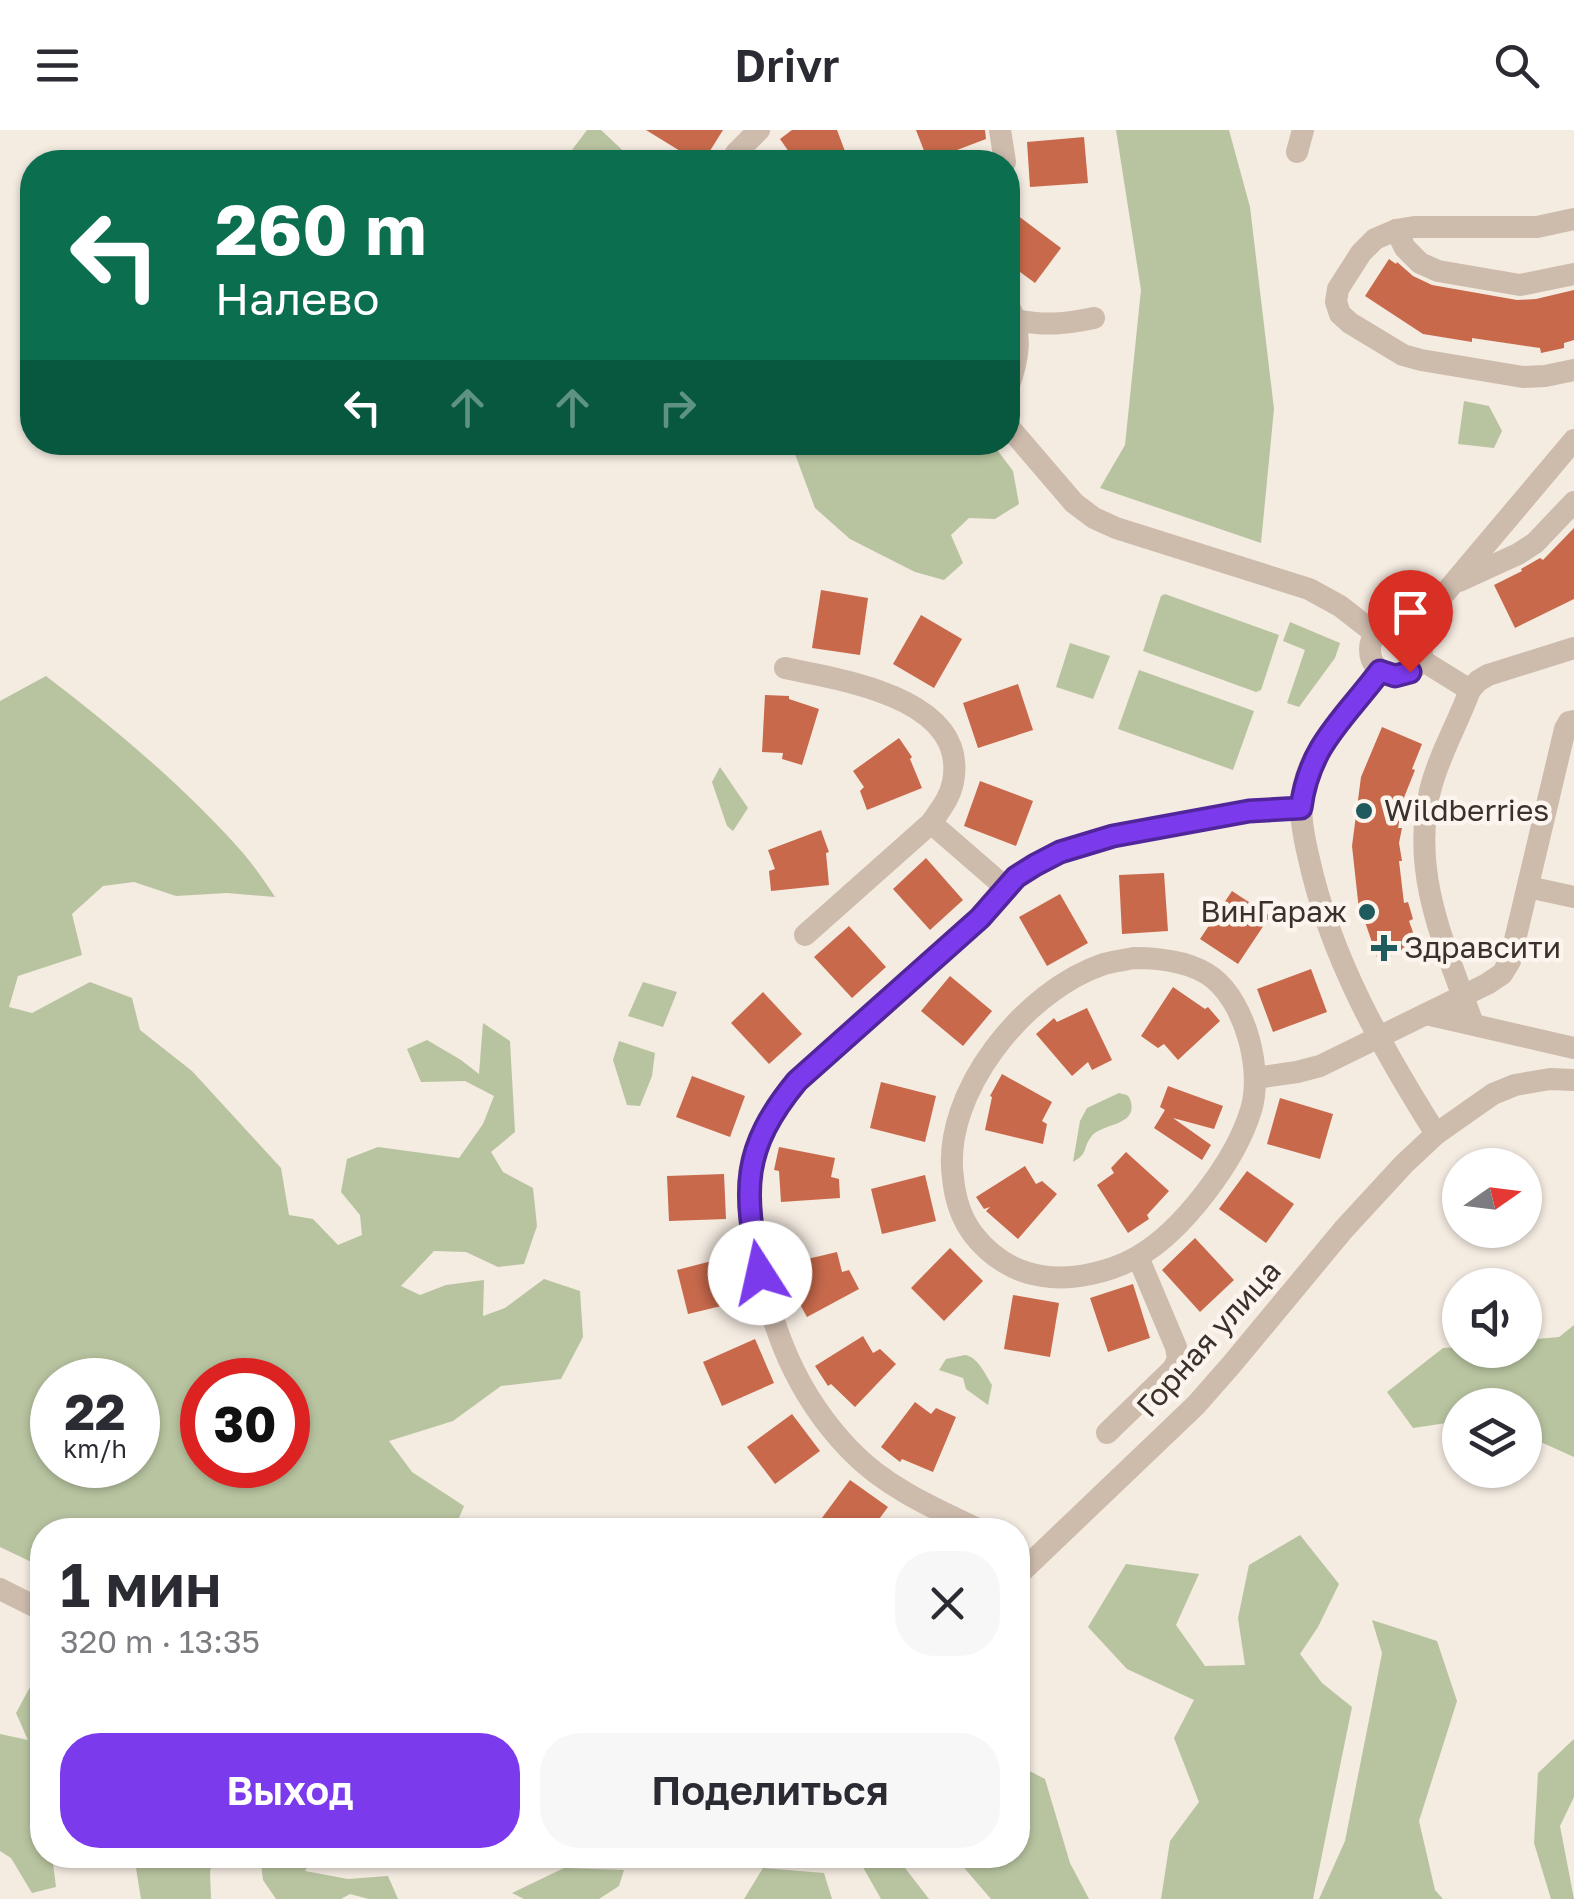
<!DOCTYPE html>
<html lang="ru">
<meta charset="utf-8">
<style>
:root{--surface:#fff;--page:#f7f7f7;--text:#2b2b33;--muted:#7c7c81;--accent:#7c3aed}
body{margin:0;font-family:"Golos Text",sans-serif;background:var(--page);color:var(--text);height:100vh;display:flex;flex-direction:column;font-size:38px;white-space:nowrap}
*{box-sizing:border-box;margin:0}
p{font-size:32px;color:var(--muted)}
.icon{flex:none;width:55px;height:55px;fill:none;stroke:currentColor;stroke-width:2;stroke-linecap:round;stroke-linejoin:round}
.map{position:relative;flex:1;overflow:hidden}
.drawer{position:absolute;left:30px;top:1388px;width:1000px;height:350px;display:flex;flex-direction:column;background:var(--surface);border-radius:40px;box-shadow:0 2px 8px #0004}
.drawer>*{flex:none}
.hud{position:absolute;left:20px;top:20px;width:1000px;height:305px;border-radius:40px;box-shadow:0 2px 8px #0004;background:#0b6e4f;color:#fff;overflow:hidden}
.needle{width:65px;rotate:76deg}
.tools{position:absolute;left:1442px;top:1018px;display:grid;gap:20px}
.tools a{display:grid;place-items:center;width:100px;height:100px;border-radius:50%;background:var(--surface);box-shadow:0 2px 8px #0004;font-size:50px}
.speed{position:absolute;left:30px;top:1228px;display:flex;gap:20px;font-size:50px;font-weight:700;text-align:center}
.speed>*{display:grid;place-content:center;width:130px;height:130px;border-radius:50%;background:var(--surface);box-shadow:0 2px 8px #0004;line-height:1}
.speed small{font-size:25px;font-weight:400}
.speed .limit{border:15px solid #d22;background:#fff;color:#111}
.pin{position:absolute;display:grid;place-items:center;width:85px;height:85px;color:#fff;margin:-102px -42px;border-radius:50% 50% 50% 0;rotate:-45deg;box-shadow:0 0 10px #0007}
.pin .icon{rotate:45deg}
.me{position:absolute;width:110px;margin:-55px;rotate:350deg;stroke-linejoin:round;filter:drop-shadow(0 0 8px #0008)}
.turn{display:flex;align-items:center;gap:35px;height:210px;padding:0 30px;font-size:45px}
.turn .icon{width:130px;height:130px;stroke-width:2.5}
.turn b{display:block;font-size:70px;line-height:85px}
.lanes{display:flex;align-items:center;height:95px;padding:0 30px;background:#0003;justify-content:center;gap:50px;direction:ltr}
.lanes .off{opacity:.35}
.round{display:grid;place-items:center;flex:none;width:105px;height:105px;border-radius:40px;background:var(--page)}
.head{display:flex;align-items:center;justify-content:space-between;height:170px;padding:0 30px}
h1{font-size:60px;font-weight:600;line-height:75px}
.cta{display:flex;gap:20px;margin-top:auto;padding:20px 30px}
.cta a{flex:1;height:115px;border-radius:40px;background:var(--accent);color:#fff;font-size:40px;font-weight:600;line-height:115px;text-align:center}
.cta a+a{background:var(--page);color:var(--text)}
header{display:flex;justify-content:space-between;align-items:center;height:130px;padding:0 30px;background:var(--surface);font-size:45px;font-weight:600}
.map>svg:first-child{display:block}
</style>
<header><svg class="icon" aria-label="menu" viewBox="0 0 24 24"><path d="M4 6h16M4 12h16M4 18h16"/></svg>Drivr<svg class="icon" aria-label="search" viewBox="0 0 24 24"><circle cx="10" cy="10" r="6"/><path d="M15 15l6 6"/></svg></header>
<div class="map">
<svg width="1574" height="1769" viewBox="0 0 1574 1769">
<rect width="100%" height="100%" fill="#f4ebe1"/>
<g fill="#b8c4a0" fill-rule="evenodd">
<polygon points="587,0 601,0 635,32 563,32"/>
<polygon points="1116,0 1229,0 1250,77 1274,279 1261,413 1100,358 1125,315 1141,160"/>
<polygon points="1464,271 1489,276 1502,301 1494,318 1458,314"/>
<polygon points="799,313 992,313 1013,341 1019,374 995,389 969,388 951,405 963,433 944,450 915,442 850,409 815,378 795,324"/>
<polygon points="1165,464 1279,505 1261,560 1256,562 1143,521 1161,466"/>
<polygon points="1290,492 1340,513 1335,528 1299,577 1287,573 1305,520 1283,511"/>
<polygon points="1070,513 1110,526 1093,569 1056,557"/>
<polygon points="1139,540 1254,581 1233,640 1118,599"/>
<path d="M46,546c69,53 139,111 197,177 12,14 22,29 32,44l-48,-4 -51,3 -42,-14 -31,4 -31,28 10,41 -64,21 -9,31 23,6 58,-31 42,16 8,32 52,41 89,97 8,47 24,4 25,26 24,-10 -2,-20 -19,-23 6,-33 31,-12 81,11 24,-34 11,-28 -29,-15 -44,1 -14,-33 20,-9 34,20 18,14 4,-51 27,18 5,91 -24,20 12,20 30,16 4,38 -13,38 -26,3 -32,-15 -32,-1 -33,35 19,9 26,-10 38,-5 -1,36 22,-8 39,-29 36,12 3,46 -22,42 -60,7 -48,35 -64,20 23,31 52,34 -10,24h-412v37l-42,-20v-846zM52,1250h86v85h-86zM202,1250h86v85h-86z"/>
<polygon points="720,637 748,678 733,701 727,696 712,652"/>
<polygon points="643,852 677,862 663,897 628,886"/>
<polygon points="619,911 655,923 652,946 640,976 627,975 613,930"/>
<path d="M1119,963c7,2 10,1 12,9 6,25 -31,21 -40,35 -9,12 -2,16 -18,25l7,-41 7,-13z"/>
<polygon points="1574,1195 1574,1327 1525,1305 1525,1275 1460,1275 1460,1291 1413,1298 1387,1262 1443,1218 1460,1217 1460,1220 1525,1220 1525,1210 1559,1207"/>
<path d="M965,1225c13,2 20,19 27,30l-4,20 -22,-16 -3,-11 -24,-8 7,-11z"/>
<polygon points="1300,1405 1339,1454 1318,1497 1300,1524 1322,1553 1352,1577 1313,1769 1161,1769 1170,1711 1199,1672 1174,1608 1194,1570 1127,1539 1088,1497 1126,1434 1199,1444 1176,1495 1205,1536 1245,1535 1238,1488 1249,1435"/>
<polygon points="1372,1490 1437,1511 1457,1571 1419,1691 1435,1760 1443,1769 1319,1769 1345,1711 1372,1575 1382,1523"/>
<polygon points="35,1548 42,1551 42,1725 52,1725 56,1757 32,1763 11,1728 0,1721 0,1604 28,1610 16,1583"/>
<polygon points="1574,1609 1574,1667 1560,1696 1574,1769 1551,1769 1534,1713 1538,1643"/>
<polygon points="1018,1635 1045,1649 1070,1733 1089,1769 991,1769 953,1725 1018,1725"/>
<polygon points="129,1725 215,1725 210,1741 211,1769 141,1769 135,1732"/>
<polygon points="260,1725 315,1725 305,1741 348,1749 388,1746 398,1769 369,1769 350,1764 341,1769 276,1769 263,1750"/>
<polygon points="856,1725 895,1725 929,1769 881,1769"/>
<polygon points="564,1738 624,1740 619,1756 599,1769 524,1769 512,1763"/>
<polygon points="763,1738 824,1743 832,1769 744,1769"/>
</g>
<g fill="#c8694b">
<polygon points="646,0 723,0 703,32 698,32"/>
<polygon points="792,0 837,0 849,32 796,32 780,9"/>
<polygon points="916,0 985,0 986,9 928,31"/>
<polygon points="1084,7 1088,53 1030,57 1027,12"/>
<polygon points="1017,85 1061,118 1035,153 1008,133 1008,98"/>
<polygon points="1389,129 1396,134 1397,132 1413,146 1432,155 1517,170 1536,169 1574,160 1574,210 1564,213 1564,218 1541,223 1540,218 1472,208 1472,212 1423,204 1365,166"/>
<polygon points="1574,398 1574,469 1515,498 1494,455 1522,441 1521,439 1540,428 1543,430"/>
<polygon points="821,460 868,468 860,525 812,518"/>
<polygon points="921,485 962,509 934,558 893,534"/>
<polygon points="1018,554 1033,600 978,618 963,573"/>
<polygon points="765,565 789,566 789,569 819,579 802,635 782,629 783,623 762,622"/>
<polygon points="1382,597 1422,614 1412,639 1415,640 1403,670 1398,698 1402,698 1399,713 1402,731 1399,731 1404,773 1408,772 1413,789 1409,791 1418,816 1378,830 1361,780 1359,780 1352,716 1361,647"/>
<polygon points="899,608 912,627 910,629 922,658 867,680 860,661 864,657 853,641"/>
<polygon points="980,651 1033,671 1016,716 964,696"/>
<polygon points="821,700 829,722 826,723 829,755 771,761 769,741 775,739 768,720"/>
<polygon points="926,728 963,770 930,800 893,759"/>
<polygon points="1164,743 1168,801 1122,804 1119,745"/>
<polygon points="1232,761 1270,786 1238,834 1200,809"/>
<polygon points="1060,764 1088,813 1047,836 1019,787"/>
<polygon points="849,796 886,837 852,868 814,827"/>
<polygon points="1311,839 1327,882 1273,902 1257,859"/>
<polygon points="950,846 992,881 963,916 921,881"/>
<polygon points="1173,857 1205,879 1208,877 1220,891 1178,930 1164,914 1158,918 1141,906"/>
<polygon points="763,862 802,904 769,934 731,893"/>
<polygon points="1087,878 1112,930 1092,940 1088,932 1072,946 1036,904 1054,888 1057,892"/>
<polygon points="1002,944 1052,972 1042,991 1047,994 1043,1014 985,1000 992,967 990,966"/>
<polygon points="692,946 745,966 730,1007 676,987"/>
<polygon points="881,952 936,966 925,1012 870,998"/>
<polygon points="1168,956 1223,976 1214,999 1173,988 1211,1015 1202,1030 1154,998 1165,980 1160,977"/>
<polygon points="1280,968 1333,984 1320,1029 1267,1014"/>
<polygon points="779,1017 835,1028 831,1047 839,1049 840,1068 781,1072 779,1041 774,1040"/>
<polygon points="1126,1022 1169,1061 1147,1085 1149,1089 1128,1103 1097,1055 1114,1043 1111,1038"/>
<polygon points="1025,1036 1036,1054 1042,1051 1057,1064 1018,1109 986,1081 990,1077 984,1079 976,1067"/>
<polygon points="1247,1041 1294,1074 1266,1113 1219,1079"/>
<polygon points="724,1044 726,1089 669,1091 667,1046"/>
<polygon points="925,1045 936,1091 882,1104 871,1059"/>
<polygon points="1195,1108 1234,1150 1200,1182 1162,1140"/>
<polygon points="950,1118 983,1151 944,1191 911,1158"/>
<polygon points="837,1122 842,1142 849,1140 859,1159 807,1187 791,1158 787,1159 782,1135"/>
<polygon points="731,1126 742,1171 688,1184 677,1140"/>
<polygon points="1133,1154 1150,1208 1108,1222 1090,1168"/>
<polygon points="1013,1165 1059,1173 1050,1227 1004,1219"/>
<polygon points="863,1206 873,1223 880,1219 896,1234 855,1277 831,1254 828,1256 815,1236"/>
<polygon points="755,1209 774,1253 722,1276 703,1232"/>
<polygon points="915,1272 931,1284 936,1278 956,1287 933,1342 902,1329 900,1332 881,1317"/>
<polygon points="792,1284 820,1321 775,1354 747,1317"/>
<polygon points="850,1350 888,1377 871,1400 813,1400"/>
</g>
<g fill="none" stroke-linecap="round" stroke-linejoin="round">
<g stroke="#cdbbac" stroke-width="22">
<polyline points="1000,0 1005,32"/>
<polyline points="1297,22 1303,0"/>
<polyline points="731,32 736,23 759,0"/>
<polyline points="1574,89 1537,97 1414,97 1396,100 1375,109 1361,123 1338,159 1336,172 1340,184 1350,193 1403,225 1421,230 1523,247 1545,246 1574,240"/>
<polyline points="1396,100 1405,118 1420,133 1438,141 1520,155 1574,144"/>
<path d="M1008,174c15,30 11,54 0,84"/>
<path d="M1016,190c29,6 49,4 78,-2"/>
<polyline points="1008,296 1074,373 1094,388 1116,398 1309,459 1340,476 1376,504"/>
<polyline points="1459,451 1518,424 1535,413 1574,372"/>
<circle cx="1396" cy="520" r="26"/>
<polyline points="1413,501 1574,310"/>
<polyline points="1420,529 1470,560"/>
<path d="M785,538c57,12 184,30 168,114 -3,16 -13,28 -22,41l-126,112"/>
<path d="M1380,541c-25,34 -66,69 -76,113 -6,25 -1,50 5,75 22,100 73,189 127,275"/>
<polyline points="931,693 1006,758"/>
<polyline points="1528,757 1574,767"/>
<path d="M1134,828c26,0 57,3 79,20 33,26 50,93 38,132 -15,50 -68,121 -114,147 -27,15 -64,24 -95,19 -28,-4 -52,-20 -69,-42 -12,-16 -18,-36 -20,-56 -12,-85 72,-188 151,-214 10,-3 20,-4 30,-6z"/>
<polyline points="1426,884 1574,918"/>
<path d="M1473,894c-27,-77 -63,-149 -43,-233 8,-34 28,-68 40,-101l8,-9 10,-6 86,-27"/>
<polyline points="1255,948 1297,942 1320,936 1487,854 1502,844 1510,831 1565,599 1569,592 1574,591"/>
<polyline points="1107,1303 1173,1239 1178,1229 1176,1217 1138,1127"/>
<path d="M980,1400c-45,-21 -95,-43 -130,-80 -55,-57 -78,-121 -94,-198 -6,-26 -11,-57 -6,-84 5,-33 26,-62 47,-87l183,-163 36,-41 19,-12 26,-13 37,-12 151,-29 52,-3"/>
<polyline points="1018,1445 1196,1275 1232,1234 1344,1099 1404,1034 1436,1004 1493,964 1515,955 1550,949 1574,950"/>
<polyline points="0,1459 42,1480"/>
</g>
</g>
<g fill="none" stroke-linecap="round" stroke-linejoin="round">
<g stroke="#51269a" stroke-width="25">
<path id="route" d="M760,1143c-17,-83 -19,-124 37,-192l183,-163 36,-41 19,-12 25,-13 53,-16 136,-25 52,-3c8,-63 43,-89 79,-137l15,5 15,-4"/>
</g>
<use href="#route" stroke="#7c3aed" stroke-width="18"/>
</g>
<g fill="#1f5a5e" stroke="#fbf5ee" stroke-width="4">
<circle cx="1364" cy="681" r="10"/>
<circle cx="1367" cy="782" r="10"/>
<path d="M1379 803h10v10h10v10h-10v10h-10v-10h-10v-10h10z"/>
</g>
<g text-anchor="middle" stroke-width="9" stroke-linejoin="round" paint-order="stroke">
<g font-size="30" fill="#3b302b" stroke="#fbf5ee" text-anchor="start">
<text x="1384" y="691">Wildberries</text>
<text x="1347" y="792" text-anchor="end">ВинГараж</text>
<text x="1404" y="828">Здравсити</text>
</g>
<g font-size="30" fill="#3b302b" stroke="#fbf5ee">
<text transform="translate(1209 1209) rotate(-48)" y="10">Горная улица</text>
</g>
</g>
</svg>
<div class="tools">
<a><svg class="needle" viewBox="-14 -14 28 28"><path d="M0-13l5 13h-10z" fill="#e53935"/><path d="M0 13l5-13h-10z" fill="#7c7c81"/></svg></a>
<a><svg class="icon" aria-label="sound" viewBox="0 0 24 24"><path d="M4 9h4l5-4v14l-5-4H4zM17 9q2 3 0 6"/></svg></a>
<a><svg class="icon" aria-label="layers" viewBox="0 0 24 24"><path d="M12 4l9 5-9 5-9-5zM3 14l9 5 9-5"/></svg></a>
</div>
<div class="speed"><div>22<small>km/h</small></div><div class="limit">30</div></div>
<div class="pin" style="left:1410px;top:542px;background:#d93025"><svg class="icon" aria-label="arrive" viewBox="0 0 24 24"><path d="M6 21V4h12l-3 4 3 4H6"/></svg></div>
<svg class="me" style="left:760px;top:1143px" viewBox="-20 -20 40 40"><circle r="19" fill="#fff"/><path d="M0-13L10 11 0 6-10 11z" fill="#7c3aed"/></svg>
<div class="hud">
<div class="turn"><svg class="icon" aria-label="left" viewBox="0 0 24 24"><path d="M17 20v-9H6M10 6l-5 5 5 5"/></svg><div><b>260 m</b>Налево</div></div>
<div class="lanes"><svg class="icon" aria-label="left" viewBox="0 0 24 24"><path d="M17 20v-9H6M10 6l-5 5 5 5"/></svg><svg class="icon off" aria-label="ahead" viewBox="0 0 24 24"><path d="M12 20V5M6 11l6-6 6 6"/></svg><svg class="icon off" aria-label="ahead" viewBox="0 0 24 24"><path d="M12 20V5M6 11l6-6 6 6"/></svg><svg class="icon off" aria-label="right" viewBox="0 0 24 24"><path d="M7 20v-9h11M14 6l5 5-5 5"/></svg></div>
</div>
<section class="drawer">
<div class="head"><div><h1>1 мин</h1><p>320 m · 13:35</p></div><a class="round"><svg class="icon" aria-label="close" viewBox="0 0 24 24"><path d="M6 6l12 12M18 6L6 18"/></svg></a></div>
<div class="cta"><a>Выход</a><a>Поделиться</a></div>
</section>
</div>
